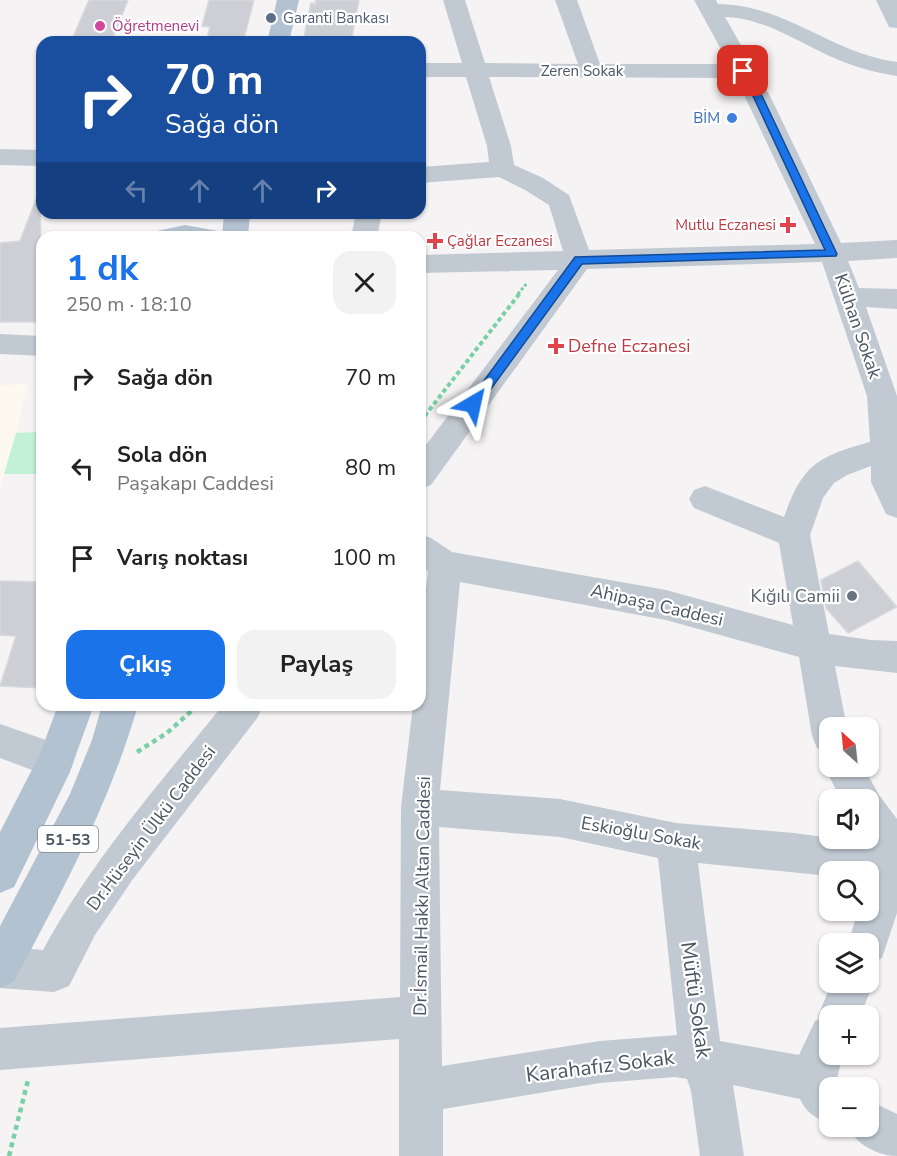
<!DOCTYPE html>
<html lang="tr">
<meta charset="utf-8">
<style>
:root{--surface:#fff;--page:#f2f2f2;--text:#222;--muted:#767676;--accent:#1a73e8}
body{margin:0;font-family:"Nunito Sans",sans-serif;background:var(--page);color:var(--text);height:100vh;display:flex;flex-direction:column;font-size:22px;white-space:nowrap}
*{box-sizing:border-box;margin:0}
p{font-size:20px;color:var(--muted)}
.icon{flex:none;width:33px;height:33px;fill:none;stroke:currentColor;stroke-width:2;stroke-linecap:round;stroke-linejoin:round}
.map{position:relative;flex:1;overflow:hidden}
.sheet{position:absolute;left:36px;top:231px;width:390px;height:480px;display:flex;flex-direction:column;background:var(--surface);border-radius:18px;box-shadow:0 2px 4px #0004}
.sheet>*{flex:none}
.guide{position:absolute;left:36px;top:36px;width:390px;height:183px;border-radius:18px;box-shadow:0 2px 4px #0004;background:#1a4fa0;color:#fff;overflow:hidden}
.needle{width:39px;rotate:333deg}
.controls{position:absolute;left:819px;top:717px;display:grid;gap:12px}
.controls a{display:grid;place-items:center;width:60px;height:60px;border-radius:12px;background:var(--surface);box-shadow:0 2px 4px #0004;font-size:30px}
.pin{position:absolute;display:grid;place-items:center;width:51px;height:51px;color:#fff;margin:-26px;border-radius:12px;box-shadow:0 3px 9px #0006}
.me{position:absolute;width:66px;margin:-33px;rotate:36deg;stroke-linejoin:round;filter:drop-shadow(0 0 4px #0008)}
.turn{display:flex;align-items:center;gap:21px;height:126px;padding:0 30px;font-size:27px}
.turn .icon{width:78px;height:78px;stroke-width:2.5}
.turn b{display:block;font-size:42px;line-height:51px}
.lanes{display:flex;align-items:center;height:57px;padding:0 30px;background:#0003;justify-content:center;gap:30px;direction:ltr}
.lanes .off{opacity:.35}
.round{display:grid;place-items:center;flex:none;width:63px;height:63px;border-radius:18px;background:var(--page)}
.summary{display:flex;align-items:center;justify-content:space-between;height:102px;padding:0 30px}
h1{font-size:36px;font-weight:700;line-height:45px;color:var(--accent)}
.cta{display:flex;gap:12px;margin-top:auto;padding:12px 30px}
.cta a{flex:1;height:69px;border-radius:18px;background:var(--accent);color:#fff;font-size:24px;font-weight:700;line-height:69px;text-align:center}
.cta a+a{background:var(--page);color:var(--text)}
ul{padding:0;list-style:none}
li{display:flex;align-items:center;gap:18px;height:90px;padding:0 30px}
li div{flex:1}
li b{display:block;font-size:22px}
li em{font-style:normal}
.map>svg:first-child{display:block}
</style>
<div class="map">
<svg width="897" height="1156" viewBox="0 0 897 1156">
<rect width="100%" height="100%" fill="#f5f3f3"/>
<polygon fill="#fdf9ef" points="28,384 16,433 0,490 0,385"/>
<polygon fill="#c3f1d5" points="42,432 40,474 4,474 16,433"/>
<g fill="#cdcfd5" stroke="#d7d9de" stroke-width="1.5">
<polygon points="89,0 128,0 111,42 71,42"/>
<polygon points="209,0 254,0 243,42 206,42 210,27 202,26"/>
<polygon points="316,0 359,0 351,42 303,42 311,3 315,4"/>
<polygon points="40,189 42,322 0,322 0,243 20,241"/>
<polygon points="858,561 897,607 848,633 826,608 821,580"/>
<polygon points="0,581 42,582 42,688 0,686 16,636 0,635"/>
</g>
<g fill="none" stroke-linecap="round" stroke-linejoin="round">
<polyline stroke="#7ad0a6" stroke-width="3" stroke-dasharray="3 2" stroke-linecap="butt" points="518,294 527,283"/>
<polyline stroke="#7ad0a6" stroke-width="4" stroke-dasharray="4.5 3" stroke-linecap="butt" points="420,422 520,293"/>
<g stroke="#7ad0a6" stroke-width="4.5" stroke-dasharray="5 4" stroke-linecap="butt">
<polyline points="137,752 167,733 198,705"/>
<polyline points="9,1156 28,1080"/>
</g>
<g fill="#c1cad2" fill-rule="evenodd">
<path d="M443,0h22l20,63 93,1 -23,-64h22l23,64h129l-35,-64h22l2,4c69,1 114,50 179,58v14c-27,-4 -52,-12 -76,-24 -31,-15 -61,-34 -96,-35l46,81 70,145 56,-3v18l-49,3 11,27 38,1v20l-31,-2 31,89v122l-11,-4 -15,-32v-16l-24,9 -13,8 -11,15 -13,37 19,99 42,6 26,1v32l-62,-7 12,62h-17v25l-13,-5 -5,-12 -13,-79 -133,-37 -206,-38 -20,208 120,9 116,24 118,10 74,10 -3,-5h3v-38h-27l-17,-34 6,-13v13h33l16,29 18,24v94l-15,45 -14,6v-20h-20l10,-34h10v-38h-38v4l-132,-13 22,178 79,14 16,-34 4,-2 -1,-3 14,-34h36v-12l6,12 -14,34h-30v38h13l-6,25 9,9h-16v36c-14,-6 -24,-11 -30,-25l-67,-14 11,71h-44l-9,-65 -4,-12 -12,-2 -75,6 -157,26v47h-44v-117l-399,31v-42l400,-31 1,-190 12,-102h7v-64l8,-70 -8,-5v-32l11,4 21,14 214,38 127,35 -14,-82 -85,-35 -5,-9 5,-9 11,-4 79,31c19,-53 33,-60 86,-75l-3,-46 -45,-134 -235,7 -156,216 -11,4v-36l138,-183 -138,3v-18l143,-4 -14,-46 -24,-15 -26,-13 -79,6v-16l69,-5 -2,-16 -21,-69h-46v-14h42zM489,77l247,1 79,166 -226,6 -20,-55 -26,-17 -29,-13 -3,-19zM439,827l121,10 98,21 19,177 -77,6 -158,25z"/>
<polygon points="876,0 897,0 897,28 889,27"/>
<polygon points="0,149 42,150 42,166 0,165"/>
<polygon points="356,213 382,213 377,237 351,237"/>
<polygon points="0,334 42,336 42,356 0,354"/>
<path d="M223,705h40l-5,12 -125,162 -38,56 -26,51 -15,6 -54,-4v-42l43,4c49,-90 116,-166 180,-245z"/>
<polygon points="0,724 69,748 74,761 69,774 56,779 0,758"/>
<path d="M868,1100l29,14v42c-19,0 -42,-12 -49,-30h20z"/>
</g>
<g fill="#b3c2d1" fill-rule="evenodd">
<polygon points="277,0 299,0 289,42 267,42"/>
<polygon points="224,213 250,213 248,237 222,237"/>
<polygon points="185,225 218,231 222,237 153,237 157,231"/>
<polygon points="58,705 94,705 69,774 14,887 0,893 0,832 40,754"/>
<path d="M102,705h36c-28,98 -76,187 -124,276l-14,7v-62l70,-132 22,-54z"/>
</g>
</g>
<polygon fill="#1a73e8" stroke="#114b97" stroke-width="1.5" points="740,69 747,69 763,98 837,254 836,256 582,264 477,408 469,408 469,401 575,257 825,250 754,98 739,71"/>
<circle fill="#5c6f8a" stroke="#fff" stroke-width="2" cx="271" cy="18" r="6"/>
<circle fill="#d1479c" stroke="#fff" stroke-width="2" cx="100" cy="26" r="6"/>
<circle fill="#3f7fe0" stroke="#fff" stroke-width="2" cx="732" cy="118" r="6"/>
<g fill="#e0444e" stroke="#fff" stroke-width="2">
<path d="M785 216h6v6h6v6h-6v6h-6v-6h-6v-6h6z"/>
<path d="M432 232h6v6h6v6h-6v6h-6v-6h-6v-6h6z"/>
<path d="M553 337h6v6h6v6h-6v6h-6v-6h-6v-6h6z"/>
</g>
<circle fill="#6b7280" stroke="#fff" stroke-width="2" cx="852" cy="596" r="6"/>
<g text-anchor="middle" stroke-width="4.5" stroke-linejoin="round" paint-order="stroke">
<g font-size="15" fill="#4e5e75" stroke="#fff" text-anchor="start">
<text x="283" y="23">Garanti Bankası</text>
</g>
<g font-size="15" fill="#b23c85" stroke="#fff" text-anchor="start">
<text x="112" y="31">Öğretmenevi</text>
</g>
<g font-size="15" fill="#4a5661" stroke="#fff">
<text x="582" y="76">Zeren Sokak</text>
</g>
<g font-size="15" fill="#366cbe" stroke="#fff" text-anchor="end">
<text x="720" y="123">BİM</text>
</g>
<g font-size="15" fill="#be3a42" stroke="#fff" text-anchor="end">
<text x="776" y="230">Mutlu Eczanesi</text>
<text x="447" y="246" text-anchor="start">Çağlar Eczanesi</text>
</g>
<rect fill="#fff" stroke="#808990" stroke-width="1.5" x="38" y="826" width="60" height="26" rx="4.5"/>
<g font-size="16" font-weight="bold" fill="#4a5661">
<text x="68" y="845">51-53</text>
</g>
<g font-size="18" fill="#4a5661" stroke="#fff">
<text transform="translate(858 326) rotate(71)" y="6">Külhan Sokak</text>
<text transform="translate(657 605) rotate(13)" y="6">Ahipaşa Caddesi</text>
<text transform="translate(151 828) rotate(-53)" y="6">Dr.Hüseyin Ülkü Caddesi</text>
<text transform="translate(641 833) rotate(10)" y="6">Eskioğlu Sokak</text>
<text transform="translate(422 896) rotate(-89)" y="6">Dr.İsmail Hakkı Altan Caddesi</text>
</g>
<g font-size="18" fill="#be3a42" stroke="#fff" text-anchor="start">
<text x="568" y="352">Defne Eczanesi</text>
</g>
<g font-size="18" fill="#5b616d" stroke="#fff" text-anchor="end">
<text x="840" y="602">Kığılı Camii</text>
</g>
<g font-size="21" fill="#4a5661" stroke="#fff">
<text transform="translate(696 1000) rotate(82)" y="7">Müftü Sokak</text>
<text transform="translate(600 1066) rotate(-7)" y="7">Karahafız Sokak</text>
</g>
</g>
</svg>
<div class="controls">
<a><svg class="needle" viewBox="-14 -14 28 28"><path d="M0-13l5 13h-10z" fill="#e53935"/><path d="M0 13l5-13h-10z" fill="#767676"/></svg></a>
<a><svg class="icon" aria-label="sound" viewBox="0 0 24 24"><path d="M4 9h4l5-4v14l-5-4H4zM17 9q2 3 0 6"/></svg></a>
<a><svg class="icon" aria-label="search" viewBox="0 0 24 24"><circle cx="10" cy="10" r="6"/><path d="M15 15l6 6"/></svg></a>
<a><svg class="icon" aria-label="layers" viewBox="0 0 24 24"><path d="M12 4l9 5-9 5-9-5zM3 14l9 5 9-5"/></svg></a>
<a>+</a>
<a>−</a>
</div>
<div class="pin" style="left:743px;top:71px;background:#d93025"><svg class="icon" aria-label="arrive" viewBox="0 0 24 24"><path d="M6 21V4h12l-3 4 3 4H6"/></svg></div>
<svg class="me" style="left:473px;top:404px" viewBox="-20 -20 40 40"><path d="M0-17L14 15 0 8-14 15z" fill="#1a73e8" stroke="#fff" stroke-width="4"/></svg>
<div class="guide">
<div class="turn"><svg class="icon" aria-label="right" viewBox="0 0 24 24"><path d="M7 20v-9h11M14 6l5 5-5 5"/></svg><div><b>70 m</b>Sağa dön</div></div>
<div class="lanes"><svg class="icon off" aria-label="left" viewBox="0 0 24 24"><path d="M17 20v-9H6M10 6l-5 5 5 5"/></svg><svg class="icon off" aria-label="ahead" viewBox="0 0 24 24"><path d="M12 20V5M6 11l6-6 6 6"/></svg><svg class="icon off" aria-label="ahead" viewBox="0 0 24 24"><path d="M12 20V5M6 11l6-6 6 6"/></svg><svg class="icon" aria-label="right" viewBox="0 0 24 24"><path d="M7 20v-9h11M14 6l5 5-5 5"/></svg></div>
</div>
<section class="sheet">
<div class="summary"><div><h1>1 dk</h1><p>250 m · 18:10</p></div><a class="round"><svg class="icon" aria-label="close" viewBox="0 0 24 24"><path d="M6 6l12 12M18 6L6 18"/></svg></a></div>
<ul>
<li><svg class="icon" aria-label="right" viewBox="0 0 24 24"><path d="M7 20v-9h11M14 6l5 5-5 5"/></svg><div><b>Sağa dön</b></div><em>70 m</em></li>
<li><svg class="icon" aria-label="left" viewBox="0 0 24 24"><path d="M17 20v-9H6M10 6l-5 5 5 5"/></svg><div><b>Sola dön</b><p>Paşakapı Caddesi</p></div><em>80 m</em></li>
<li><svg class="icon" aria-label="arrive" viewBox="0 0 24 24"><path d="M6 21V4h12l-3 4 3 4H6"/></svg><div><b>Varış noktası</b></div><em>100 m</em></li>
</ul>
<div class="cta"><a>Çıkış</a><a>Paylaş</a></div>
</section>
</div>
